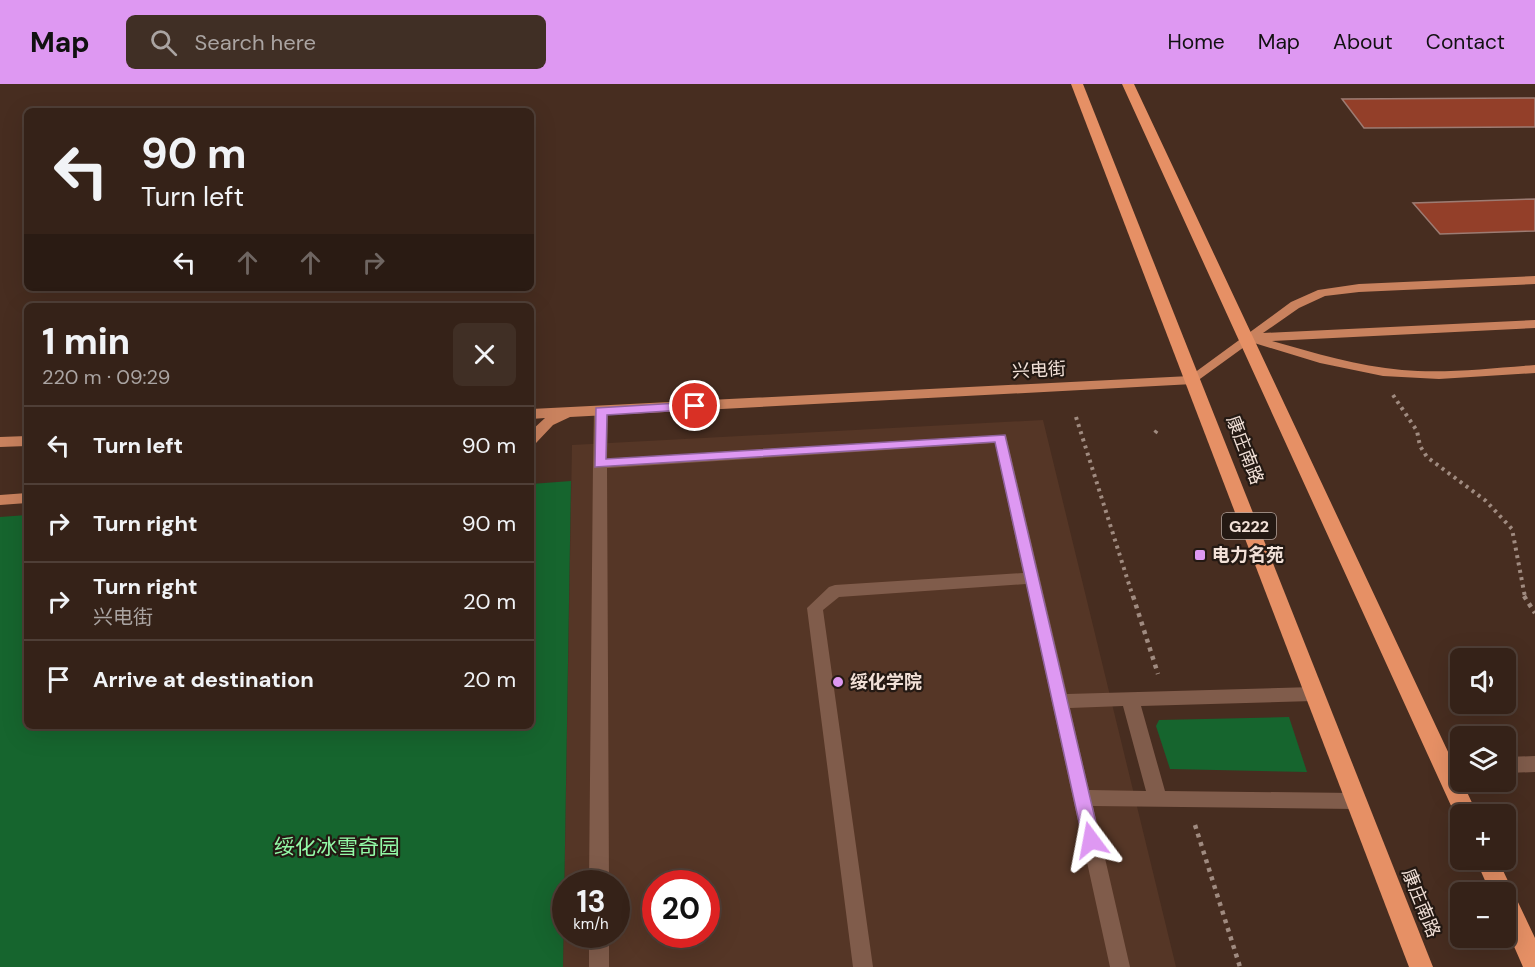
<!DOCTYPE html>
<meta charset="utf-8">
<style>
:root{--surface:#352218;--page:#402f25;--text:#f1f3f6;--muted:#aaa4a2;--line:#4f3f37;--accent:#de98f2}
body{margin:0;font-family:"DM Sans","Noto Sans SC",sans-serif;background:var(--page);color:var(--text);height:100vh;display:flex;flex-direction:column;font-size:22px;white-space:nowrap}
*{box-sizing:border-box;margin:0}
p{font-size:20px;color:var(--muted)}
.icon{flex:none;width:33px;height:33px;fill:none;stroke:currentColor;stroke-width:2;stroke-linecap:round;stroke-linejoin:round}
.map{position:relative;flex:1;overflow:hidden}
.side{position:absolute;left:24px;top:219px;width:510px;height:426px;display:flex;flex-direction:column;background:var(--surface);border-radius:9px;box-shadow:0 6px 24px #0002,0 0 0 2px var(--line)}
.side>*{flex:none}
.guide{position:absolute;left:24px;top:24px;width:510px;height:183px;border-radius:9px;box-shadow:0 6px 24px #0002,0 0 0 2px var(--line);background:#352218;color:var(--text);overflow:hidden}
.controls{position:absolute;left:1450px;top:564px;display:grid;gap:12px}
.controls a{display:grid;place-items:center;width:66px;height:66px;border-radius:9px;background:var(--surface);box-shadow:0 6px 24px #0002,0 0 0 2px var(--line);font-size:30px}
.speed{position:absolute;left:552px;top:786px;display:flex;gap:12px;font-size:30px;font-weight:700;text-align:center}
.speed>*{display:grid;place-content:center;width:78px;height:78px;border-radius:50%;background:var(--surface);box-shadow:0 6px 24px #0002,0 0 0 2px var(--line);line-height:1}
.speed small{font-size:15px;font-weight:400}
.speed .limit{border:9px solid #d22;background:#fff;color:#111}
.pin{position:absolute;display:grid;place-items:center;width:51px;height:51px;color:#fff;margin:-26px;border:3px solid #fff;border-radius:50%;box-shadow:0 2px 6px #0007}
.me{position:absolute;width:66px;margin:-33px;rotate:347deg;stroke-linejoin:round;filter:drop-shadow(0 0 4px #0008)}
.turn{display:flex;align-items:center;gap:21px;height:126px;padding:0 18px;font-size:27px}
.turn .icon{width:78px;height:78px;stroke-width:2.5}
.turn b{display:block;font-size:42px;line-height:51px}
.lanes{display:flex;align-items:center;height:57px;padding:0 18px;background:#0003;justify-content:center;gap:30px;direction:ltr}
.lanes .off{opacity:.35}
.round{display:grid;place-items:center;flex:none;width:63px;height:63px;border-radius:9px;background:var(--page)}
.head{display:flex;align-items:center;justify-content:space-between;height:102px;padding:0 18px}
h1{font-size:36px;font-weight:800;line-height:45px}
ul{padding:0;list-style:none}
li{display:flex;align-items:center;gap:18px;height:78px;padding:0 18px;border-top:2px solid var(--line)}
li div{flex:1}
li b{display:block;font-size:22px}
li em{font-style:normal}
header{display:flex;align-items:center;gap:36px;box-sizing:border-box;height:84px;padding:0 30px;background:var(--accent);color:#111}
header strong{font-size:28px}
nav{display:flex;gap:33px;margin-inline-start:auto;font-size:21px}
.search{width:420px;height:54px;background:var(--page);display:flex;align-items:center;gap:15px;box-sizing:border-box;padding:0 21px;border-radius:9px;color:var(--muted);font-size:22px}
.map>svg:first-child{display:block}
</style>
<header>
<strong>Map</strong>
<div class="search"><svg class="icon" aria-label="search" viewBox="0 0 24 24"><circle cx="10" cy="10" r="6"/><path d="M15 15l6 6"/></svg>Search here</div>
<nav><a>Home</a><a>Map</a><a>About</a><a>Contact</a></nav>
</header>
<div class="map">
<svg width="1535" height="883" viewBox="0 0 1535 883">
<rect width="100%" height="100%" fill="#472d20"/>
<path fill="#553626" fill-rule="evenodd" d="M1043,336l133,547h-613l9,-522zM566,800h50v50h-50zM656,800h50v50h-50z"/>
<g fill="#16652e">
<polygon points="571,397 563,883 0,883 0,433 27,431 27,642 531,642 531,400"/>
<polygon points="1289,633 1307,688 1170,685 1156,642 1159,636"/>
</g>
<g fill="#933f29" stroke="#9d7c73" stroke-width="1.5">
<polygon points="1535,14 1535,43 1364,44 1342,15"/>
<polygon points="1535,115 1535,147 1440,150 1413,119"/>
</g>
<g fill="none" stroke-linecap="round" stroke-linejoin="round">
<g stroke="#a08b80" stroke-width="4" stroke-dasharray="3 4.5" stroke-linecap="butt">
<polyline points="1393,311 1417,347 1420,362 1427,373 1486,417 1512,445 1525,513"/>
<polyline points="1076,333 1133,513"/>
<polyline points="1155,349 1158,345"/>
</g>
<g stroke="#a08b80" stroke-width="4.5" stroke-dasharray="4 5" stroke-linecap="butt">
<polyline points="1133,512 1158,590"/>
<polyline points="1524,512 1535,529"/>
<polyline points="1195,741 1240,883"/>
</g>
<g fill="#805c4b" fill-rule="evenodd">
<path d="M601,322l7,5 -1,48 399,-24 61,259 246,-7 6,2 3,5 -3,5 -6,2 -172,5 24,85 190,2 6,2 3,6 -3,6 -6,2 -262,-3 37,161h-20l-84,-383 -187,13 -16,13 50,357h-20l-46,-359 22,-21 6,-2 188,-12 -28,-130 -388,25 2,416h-20l4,-420 1,-53zM1123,622l23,85 -57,-1 -19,-82z"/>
<polygon points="1535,672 1535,688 1506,689 1506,673"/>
<rect x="589" y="850" width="20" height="33"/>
</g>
<g fill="#c9825e" fill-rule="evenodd">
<path d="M1535,192v8l-176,8 -34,4 -26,12 -36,25 272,-13v8l-263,13c43,12 85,25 130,29 44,4 89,-2 133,-5v8l-96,6 -56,-3 -63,-13 -69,-21 -58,42 -623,33 -17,8 -17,18 -5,2v-14l14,-13 -14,1v-10l659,-33 101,-74 27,-12 41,-6z"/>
<polygon points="27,352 27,362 0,363 0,353"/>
<polygon points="27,409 27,419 0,421 0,411"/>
</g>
<g fill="#e69065" fill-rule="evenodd">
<polygon points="1071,0 1083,0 1433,883 1409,883"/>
<polygon points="1122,0 1134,0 1474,723 1477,730 1461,730 1461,738 1458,737"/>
<polygon points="1476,776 1498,776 1535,854 1535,883 1523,883 1506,844 1506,808 1490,808"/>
</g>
</g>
<polygon fill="#de98f2" stroke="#90639d" stroke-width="1.5" points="695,318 699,319 699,325 607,331 606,375 1005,351 1100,756 1097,762 1091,764 1085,762 1083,756 995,358 595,383 596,324"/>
<g fill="#de98f2" stroke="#241913" stroke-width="2">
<rect x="1194" y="465" width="12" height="12" rx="3"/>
<circle cx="838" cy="598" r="6"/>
</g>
<g text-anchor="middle" stroke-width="4.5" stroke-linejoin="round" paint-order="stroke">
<rect fill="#241913" stroke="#b4a59d" stroke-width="1.5" x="1222" y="429" width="54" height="26" rx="4.5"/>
<g font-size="16" font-weight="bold" fill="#f2e1d8">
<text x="1249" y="448">G222</text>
</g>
<g font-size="18" fill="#f2e1d8" stroke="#241913">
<text transform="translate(1039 286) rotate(-3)" y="6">兴电街</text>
<text transform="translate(1245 366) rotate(69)" y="6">康庄南路</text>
<text transform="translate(1421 819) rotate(68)" y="6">康庄南路</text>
</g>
<g font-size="18" font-weight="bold" fill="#f2e1d8" stroke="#241913" text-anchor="start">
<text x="1212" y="477">电力名苑</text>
<text x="850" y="604">绥化学院</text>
</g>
<g font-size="21" fill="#93faa7" stroke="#241913">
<text x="337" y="770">绥化冰雪奇园</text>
</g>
</g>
</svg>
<div class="controls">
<a><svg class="icon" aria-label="sound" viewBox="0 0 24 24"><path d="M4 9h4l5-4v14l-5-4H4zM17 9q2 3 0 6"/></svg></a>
<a><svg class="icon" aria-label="layers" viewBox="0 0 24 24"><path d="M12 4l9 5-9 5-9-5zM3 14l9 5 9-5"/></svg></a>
<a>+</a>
<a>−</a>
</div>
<div class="speed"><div>13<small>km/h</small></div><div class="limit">20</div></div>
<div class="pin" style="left:695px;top:322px;background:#d93025"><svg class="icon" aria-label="arrive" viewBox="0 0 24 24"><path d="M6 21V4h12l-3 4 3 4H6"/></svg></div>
<svg class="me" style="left:1091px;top:756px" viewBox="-20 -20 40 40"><path d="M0-17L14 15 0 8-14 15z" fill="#de98f2" stroke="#fff" stroke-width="4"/></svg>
<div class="guide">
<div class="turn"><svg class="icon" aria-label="left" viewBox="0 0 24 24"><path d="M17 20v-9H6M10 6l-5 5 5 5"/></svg><div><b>90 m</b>Turn left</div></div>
<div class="lanes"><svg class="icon" aria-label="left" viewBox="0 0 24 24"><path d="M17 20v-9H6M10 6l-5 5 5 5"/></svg><svg class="icon off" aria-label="ahead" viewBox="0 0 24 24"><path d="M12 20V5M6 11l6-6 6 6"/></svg><svg class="icon off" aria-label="ahead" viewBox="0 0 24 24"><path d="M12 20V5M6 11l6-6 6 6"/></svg><svg class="icon off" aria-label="right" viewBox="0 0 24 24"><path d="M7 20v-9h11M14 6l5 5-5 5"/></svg></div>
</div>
<section class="side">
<div class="head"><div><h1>1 min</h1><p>220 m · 09:29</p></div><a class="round"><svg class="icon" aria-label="close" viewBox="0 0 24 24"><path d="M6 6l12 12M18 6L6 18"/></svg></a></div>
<ul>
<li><svg class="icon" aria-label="left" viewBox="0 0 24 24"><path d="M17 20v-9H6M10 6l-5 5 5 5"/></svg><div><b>Turn left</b></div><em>90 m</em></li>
<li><svg class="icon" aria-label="right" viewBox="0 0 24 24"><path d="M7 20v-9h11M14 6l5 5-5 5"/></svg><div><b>Turn right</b></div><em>90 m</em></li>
<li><svg class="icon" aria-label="right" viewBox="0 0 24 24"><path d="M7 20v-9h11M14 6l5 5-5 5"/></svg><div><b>Turn right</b><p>兴电街</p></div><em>20 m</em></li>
<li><svg class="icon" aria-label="arrive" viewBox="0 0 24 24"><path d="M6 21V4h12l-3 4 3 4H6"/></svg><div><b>Arrive at destination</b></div><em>20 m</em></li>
</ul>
</section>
</div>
